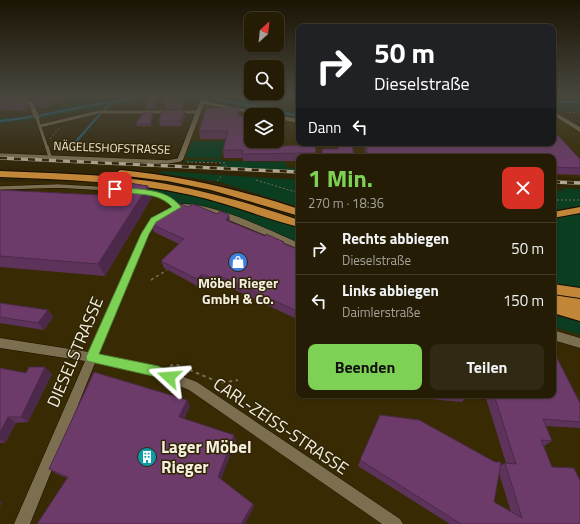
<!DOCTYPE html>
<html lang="de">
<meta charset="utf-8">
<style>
:root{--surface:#241c05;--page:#302913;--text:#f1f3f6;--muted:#a3a19a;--line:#413a27;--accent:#7dd154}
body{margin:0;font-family:"Titillium Web",sans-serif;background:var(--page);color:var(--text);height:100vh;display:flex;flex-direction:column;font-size:15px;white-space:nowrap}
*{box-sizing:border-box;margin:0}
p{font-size:13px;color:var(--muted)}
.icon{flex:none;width:22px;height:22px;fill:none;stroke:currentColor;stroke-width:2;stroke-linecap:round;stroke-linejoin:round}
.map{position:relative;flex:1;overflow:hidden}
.sheet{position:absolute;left:296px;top:154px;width:260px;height:244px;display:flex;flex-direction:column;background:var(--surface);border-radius:8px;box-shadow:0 1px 3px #0004,0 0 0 1px var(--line)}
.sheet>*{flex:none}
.top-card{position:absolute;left:296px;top:24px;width:260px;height:122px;border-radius:8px;box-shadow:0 1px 3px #0004,0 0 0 1px var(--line);background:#202124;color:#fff;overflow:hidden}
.needle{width:26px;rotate:27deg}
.controls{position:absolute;left:244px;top:12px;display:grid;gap:8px}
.controls a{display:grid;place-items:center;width:40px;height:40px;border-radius:8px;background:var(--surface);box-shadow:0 1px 3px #0004,0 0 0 1px var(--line);font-size:20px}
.pin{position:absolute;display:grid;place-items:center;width:34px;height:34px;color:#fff;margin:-17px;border-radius:8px;box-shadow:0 2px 6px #0006}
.me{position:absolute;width:44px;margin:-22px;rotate:289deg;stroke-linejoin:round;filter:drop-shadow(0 0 3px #0008)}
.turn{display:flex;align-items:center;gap:14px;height:84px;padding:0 12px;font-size:18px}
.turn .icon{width:52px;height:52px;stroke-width:2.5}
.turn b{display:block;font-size:28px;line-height:34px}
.then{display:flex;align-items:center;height:38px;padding:0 12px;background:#0003;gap:8px;font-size:15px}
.round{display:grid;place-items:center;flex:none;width:42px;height:42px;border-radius:8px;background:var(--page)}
.headline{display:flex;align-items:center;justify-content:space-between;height:68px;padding:0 12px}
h1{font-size:24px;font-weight:700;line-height:30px;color:var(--accent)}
.action{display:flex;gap:8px;margin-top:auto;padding:8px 12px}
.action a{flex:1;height:46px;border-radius:8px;background:var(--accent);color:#111;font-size:16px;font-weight:700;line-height:46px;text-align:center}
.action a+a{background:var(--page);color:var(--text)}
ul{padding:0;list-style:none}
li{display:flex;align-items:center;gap:12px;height:52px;padding:0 12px;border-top:1px solid var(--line)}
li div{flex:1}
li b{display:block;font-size:15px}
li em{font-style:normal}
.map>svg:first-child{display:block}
</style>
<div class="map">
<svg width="580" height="524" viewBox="0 0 580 524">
<rect width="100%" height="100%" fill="#302507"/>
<g fill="#382b03">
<polygon points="205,104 265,115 251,115 251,141 277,141 277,117 299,122 299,143 553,143 553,115 580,133 580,178 553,176 553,157 299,157 299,168 286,167 286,162 184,160"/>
<polygon points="88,181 133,184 160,194 211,210 299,246 299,395 553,395 553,327 580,335 580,524 0,524 0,182"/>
</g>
<g fill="#0b3d21">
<path d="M104,96l34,2 23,-2h43l-2,4c-68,-7 -135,19 -202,23v-5h20l33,-6 3,-5 37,-5z"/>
<polygon points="206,96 299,96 267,98 261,104 299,112 299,118 204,100"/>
<polygon points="553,100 580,100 580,112 554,110"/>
<polygon points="192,141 225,141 221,158 185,158"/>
<polygon points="223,159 223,161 286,162 286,167 299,168 299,170 220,168 221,162 186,162 184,160"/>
<polygon points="161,171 299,180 299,207 220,182 160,173"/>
<path d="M133,184c58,8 112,23 166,44v18l-53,-23 -69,-16 -8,-8 -41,-9z"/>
<polygon points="562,188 580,189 580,310 577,310 567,289 553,286 553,218 579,212 574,207 553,210 553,190 564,191"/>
<polygon points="553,315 580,322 580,335 553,327"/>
</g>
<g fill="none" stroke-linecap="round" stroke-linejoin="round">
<g stroke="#1b6890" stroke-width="2">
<polyline points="553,102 580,102"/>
<polyline points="103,111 110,104"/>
<path d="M0,121c60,-6 118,-26 178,-25 41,1 81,12 121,20"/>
<polyline points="73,145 101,113"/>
</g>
<g stroke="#160e00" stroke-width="4">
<g id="service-far1">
<polyline points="134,96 141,97"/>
<polyline points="180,112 198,112"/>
<polyline points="37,118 47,148"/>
<polyline points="40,126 99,112 166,112"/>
</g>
</g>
<g stroke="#160e00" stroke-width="4.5">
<g id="service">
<polyline points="47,147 50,157"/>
<polyline points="0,155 167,162 180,160"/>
<polyline points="0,188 58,186 128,190"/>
<polyline points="145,193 164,196 177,207"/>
</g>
</g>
<g stroke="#160e00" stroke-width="1">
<g id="minor">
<polygon points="25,96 30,96 26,100 33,102 40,118 39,119 34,118 29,104 19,101"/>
<polygon points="202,96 206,96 205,101 272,115 261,115 204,104 183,160 178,161 177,160"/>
<polygon points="553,111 580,127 580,132 553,115"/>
<polygon points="277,115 299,119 299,123 277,119"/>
<path d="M174,205c32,-7 94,25 125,38v6l-90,-37 -18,-3h-12l-22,13 -8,12 -50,120 59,13 39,15 203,137 3,5h-21l-193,-134 -31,-13 -63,-14 -65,161h-16l71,-163 -85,-13v-10l89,14 52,-118 10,-16z"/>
<polygon points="553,330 580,338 580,348 553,340"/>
</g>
</g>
<g stroke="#160e00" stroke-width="2">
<g id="trunk">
<path d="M121,170c61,6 120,20 178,39v7l-88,-26 -44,-9 -49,-6v-4z"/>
<path d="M0,171c50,2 100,3 149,10 51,8 101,22 150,39v7c-36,-9 -71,-24 -108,-32 -63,-14 -127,-15 -191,-18z"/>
<polygon points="580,207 580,213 553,218 553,212"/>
<polygon points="553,284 580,288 580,298 553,294"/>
<polygon points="553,295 580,299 580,321 553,313"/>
</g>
</g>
<g stroke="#756c52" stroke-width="1" stroke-dasharray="2 2" stroke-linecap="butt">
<polyline points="210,96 233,97"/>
<polyline points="565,112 580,113"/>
<polyline points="50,139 59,128"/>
<polyline points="117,154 123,144"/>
<polyline points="187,162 225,163 226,166"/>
<polyline points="256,180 299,193"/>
<polyline points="217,181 222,175"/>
<polyline points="553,200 580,200"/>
</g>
<polyline stroke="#756c52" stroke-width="1.5" stroke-dasharray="3 3" stroke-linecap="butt" points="151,280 167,270"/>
<polyline stroke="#756c52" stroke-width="2" stroke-dasharray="3.5 3.5" stroke-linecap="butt" points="170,366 175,364 221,383 238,380"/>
<use href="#service-far1" stroke="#7b6f50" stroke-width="3"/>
<use href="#service" stroke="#7b6f50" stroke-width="3.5"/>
<use href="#minor" fill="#7b6f50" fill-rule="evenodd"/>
<use href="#trunk" fill="#c28639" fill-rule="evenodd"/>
<g stroke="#b0a893" stroke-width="3.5">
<g id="rail">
<polyline points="0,158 299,172"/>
<polyline points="553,182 580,183"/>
</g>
</g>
<use href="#rail" stroke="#302507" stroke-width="2.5" stroke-dasharray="7" stroke-linecap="butt"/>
</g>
<g fill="#5d335b" fill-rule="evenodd">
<polygon points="7,96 23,96 20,99 28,105 29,109 26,111 0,109 0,100"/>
<polygon points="27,96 90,96 86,99 64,98 46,108 37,107 34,101 29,99"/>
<polygon points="157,96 155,109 147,109 146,103"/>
<polygon points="553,96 561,97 560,99 553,99"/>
<polygon points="183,99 184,105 182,109 166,109 164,103"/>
<polygon points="239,107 239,116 277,137 282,146 316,153 316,157 299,157 299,161 243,161 243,158 224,158 223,150 226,139 200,139 199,131"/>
<polygon points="153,113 153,115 151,126 137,126 136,124"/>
<polygon points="186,115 181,126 160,126 159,121"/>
<polygon points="364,143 553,143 580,159 580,175 553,174 553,157 366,157"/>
<polygon points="0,190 119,196 152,197 105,276 0,267"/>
<polygon points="188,207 217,214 229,215 230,222 265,236 284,242 284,244 299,250 299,320 220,283 216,287 204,282 199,287 164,268 161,261 179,244 154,232 151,224"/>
<polygon points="0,303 48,310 53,317 44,330 0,323"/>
<polygon points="0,368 26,373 52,374 28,422 16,423 5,443 0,443"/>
<polygon points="386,395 467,395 462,402"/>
<path d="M485,395h68l27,8v25l-34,-2 6,15 -8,5 8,21 28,57h-130l-92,-58 22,-51 120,51 5,-3h1zM499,473l12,39 -17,-10z"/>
<polygon points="187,400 190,406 184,419 236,440 221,479 253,504 254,507 67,478 57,474 49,469"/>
</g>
<g fill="#4c294a">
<polygon points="17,96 23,96 18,101 16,97"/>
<polygon points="60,96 63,96 64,98 46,108 45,104"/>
<polygon points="85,96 90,96 86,99"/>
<polygon points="154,96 157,96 155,109 153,103"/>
<polygon points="183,99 184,105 182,109 181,103"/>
<polygon points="26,101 29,109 26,111 24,107"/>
<polygon points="239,107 239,114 238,123 237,116"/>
<polygon points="185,110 186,115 181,126 180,121"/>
<polygon points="153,113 153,115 151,126 150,124"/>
<polygon points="148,186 152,197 105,276 98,264"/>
<polygon points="229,215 230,222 226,220"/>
<polygon points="202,274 204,282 199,287 197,279"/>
<polygon points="218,275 220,283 216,287 214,279"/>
<polygon points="48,310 53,317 44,330 38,323"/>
<polygon points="45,367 52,374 28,422 21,417"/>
<polygon points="187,400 190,406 182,423 179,417"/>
<polygon points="8,417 16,423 5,443 0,440 0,432"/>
<polygon points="234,435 236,440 220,481 218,477"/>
<polygon points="0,501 2,502 0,507"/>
<polygon points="253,504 254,507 245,524 241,524"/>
</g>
<g fill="#6c3b6a" stroke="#4c294a">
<polygon points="7,96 17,96 16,97 26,101 27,105 24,107 0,105 0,100"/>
<polygon points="28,96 60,96 45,104 35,103 32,98"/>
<polygon points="150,96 154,96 153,103 146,103"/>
<polygon points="553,96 560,96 561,97 553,97"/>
<polygon points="165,99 183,99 181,103 164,103"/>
<polygon points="239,107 237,116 251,116 251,141 277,141 277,137 282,137 282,146 315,145 316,153 242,154 243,150 223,150 228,131 199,131 206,108"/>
<polygon points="162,110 185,110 180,121 159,121"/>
<polygon points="143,113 153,113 150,124 136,124"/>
<polygon points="553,130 580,159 580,168 553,167 553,157 368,157 366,143 553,143"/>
<polygon points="338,143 352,143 354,157 322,157 322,149 338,149"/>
<polygon points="129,183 148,186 98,264 0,256 0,190 119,196"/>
<polygon points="178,203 188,207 193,204 217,214 220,211 229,215 226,220 265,236 266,234 284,242 283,243 299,250 299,312 218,275 214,279 202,274 197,279 161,261 184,239 151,224"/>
<polygon points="0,303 48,310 38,323 0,317"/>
<polygon points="553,355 556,356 580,403 580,422 543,419 552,441 541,440 552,467 574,468 580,481 580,524 461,524 360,460 380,415 419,420 495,462 501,462 494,502 522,518 505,463 516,464 494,395 553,395"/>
<polygon points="29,367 45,367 21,417 8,417 0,432 0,368 26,373"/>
<polygon points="94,372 187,400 179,417 234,435 218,477 253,504 241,524 37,524 68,477 49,469"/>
</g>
<linearGradient id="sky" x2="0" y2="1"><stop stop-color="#1a1404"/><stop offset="0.57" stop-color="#48463c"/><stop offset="1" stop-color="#48463c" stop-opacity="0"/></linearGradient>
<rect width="580" height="169" fill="url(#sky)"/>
<path fill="#7dd154" stroke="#518837" d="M115,187c23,3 51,0 66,20l-25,15 -7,12 -50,120 59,12 16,7 1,4 -1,4 -5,1 -12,-5 -66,-15 -4,-1 -1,-4 55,-123 10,-16 21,-11c-15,-17 -40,-11 -60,-16v-3z"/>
<defs>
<g id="shop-disc" transform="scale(1)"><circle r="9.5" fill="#3f7fe0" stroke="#302507"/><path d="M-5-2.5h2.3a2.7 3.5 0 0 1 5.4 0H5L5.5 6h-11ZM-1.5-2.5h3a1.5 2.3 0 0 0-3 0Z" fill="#fff"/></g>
<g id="building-disc" transform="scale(1)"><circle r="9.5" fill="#0f9aa8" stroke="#302507"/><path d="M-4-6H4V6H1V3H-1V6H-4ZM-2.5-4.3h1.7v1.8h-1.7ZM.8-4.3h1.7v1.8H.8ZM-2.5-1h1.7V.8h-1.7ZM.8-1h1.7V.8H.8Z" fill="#fff"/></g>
</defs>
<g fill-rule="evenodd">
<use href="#shop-disc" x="238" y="262"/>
<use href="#building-disc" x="147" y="457"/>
</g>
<g text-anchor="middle" stroke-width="3" stroke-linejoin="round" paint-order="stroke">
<g font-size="12" fill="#f4eedd" stroke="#302507">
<text transform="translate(112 148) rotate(2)" y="4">NÄGELESHOFSTRASSE</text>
</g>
<g font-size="14" font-weight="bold" fill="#f4eedd" stroke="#302507">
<text x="238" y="288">Möbel Rieger<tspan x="238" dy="16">GmbH &amp; Co.</tspan></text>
</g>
<g font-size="17" fill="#f4eedd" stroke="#302507">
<text transform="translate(75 352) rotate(-67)" y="6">DIESELSTRASSE</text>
<text transform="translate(281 426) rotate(34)" y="6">CARL-ZEISS-STRASSE</text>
</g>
<g font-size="17" font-weight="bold" fill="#f4eedd" stroke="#302507" text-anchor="start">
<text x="161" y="453">Lager Möbel<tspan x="161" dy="20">Rieger</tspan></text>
</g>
</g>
</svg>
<div class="controls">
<a><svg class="needle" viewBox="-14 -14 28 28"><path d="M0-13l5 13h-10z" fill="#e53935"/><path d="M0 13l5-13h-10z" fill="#a3a19a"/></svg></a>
<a><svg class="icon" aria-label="search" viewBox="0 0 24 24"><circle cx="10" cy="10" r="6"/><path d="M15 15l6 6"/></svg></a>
<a><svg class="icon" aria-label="layers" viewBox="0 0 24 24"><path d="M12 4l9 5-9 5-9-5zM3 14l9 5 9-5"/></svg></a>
</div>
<div class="pin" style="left:115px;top:189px;background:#d93025"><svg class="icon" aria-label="arrive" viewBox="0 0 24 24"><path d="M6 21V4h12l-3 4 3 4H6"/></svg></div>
<svg class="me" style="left:169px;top:377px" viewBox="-20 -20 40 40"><path d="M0-17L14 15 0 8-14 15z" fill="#7dd154" stroke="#fff" stroke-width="4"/></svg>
<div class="top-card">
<div class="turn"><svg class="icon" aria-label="right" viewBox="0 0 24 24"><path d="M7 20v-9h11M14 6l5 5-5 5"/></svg><div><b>50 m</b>Dieselstraße</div></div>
<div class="then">Dann<svg class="icon" aria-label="left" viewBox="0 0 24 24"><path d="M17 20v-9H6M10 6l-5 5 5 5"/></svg></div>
</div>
<section class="sheet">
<div class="headline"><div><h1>1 Min.</h1><p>270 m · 18:36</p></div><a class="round" style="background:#d93025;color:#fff"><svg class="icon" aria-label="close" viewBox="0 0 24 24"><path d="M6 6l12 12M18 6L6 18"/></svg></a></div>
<ul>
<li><svg class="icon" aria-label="right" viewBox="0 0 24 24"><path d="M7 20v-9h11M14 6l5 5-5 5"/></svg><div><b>Rechts abbiegen</b><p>Dieselstraße</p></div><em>50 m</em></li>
<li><svg class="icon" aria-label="left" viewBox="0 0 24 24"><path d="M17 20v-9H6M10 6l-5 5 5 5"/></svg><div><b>Links abbiegen</b><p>Daimlerstraße</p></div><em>150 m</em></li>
</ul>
<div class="action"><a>Beenden</a><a>Teilen</a></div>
</section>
</div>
